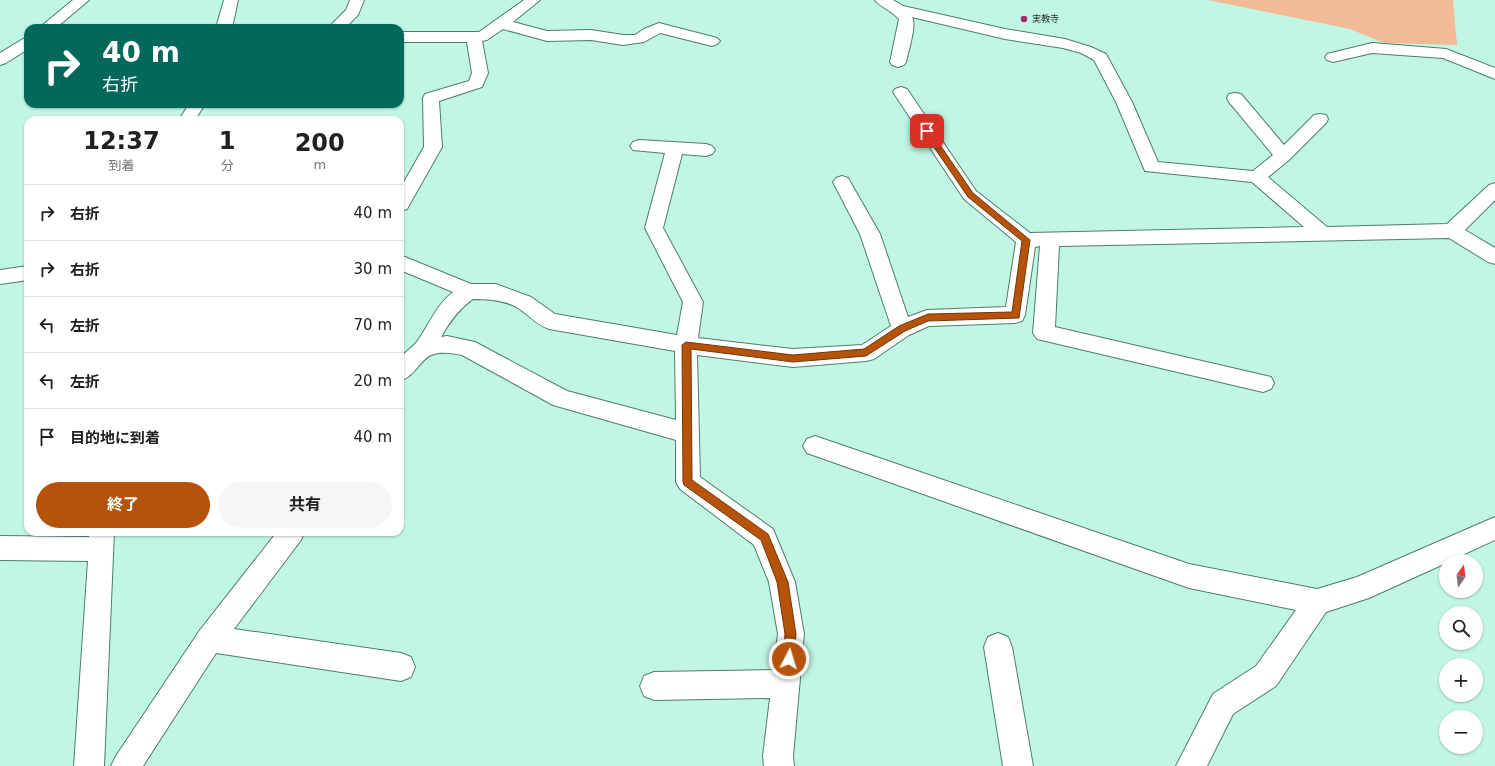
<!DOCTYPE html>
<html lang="ja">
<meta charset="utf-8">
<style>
:root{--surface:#fff;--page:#f6f6f6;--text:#202124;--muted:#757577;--line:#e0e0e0;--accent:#b45309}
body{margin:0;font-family:"DejaVu Sans","Noto Sans JP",sans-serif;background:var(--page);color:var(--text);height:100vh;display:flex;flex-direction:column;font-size:15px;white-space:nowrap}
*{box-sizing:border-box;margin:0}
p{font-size:13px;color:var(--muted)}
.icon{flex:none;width:22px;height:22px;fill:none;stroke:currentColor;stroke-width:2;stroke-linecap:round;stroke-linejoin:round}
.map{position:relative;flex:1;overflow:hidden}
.details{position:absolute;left:24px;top:116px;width:380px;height:420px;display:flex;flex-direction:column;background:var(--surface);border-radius:12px;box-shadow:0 1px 3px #0004}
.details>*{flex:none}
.hud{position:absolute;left:24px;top:24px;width:380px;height:84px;border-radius:12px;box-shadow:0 1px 3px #0004;background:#00695c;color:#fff;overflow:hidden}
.needle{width:26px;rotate:14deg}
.tools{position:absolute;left:1439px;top:554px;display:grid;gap:8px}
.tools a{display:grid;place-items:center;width:44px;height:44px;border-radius:50%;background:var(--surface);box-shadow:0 1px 3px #0004;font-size:20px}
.pin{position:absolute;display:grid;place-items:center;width:34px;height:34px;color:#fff;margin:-17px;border-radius:8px;box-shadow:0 2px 6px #0006}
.me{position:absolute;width:44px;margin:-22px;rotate:5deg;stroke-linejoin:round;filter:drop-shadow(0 0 3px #0008)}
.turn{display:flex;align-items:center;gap:14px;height:84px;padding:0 12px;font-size:18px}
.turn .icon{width:52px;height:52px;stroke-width:2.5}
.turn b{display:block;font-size:28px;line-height:34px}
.eta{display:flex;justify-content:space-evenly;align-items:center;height:68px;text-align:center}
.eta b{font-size:24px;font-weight:700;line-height:28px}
.cta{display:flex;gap:8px;margin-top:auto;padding:8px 12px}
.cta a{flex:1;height:46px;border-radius:24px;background:var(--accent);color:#fff;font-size:16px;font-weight:700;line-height:46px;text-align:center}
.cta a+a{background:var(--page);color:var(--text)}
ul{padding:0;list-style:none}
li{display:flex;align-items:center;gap:12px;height:56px;padding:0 12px;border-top:1px solid var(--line)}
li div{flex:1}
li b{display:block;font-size:15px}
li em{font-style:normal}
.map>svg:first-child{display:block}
</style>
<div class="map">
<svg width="1495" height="766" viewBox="0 0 1495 766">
<rect width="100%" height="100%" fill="#c1f6e5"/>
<polygon fill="#f3ba96" points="1208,0 1453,0 1457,45 1384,43 1350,29"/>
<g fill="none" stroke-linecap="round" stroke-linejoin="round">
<g stroke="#4c7d6f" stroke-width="2">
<g id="minor">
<polygon points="224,0 238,0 232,28 216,28"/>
<polygon points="350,0 364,0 358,15 345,28 328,28 346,10"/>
<polygon points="524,0 540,0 513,22 547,31 591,30 623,35 635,35 644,29 659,23 717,38 720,41 717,44 712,46 660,33 644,42 623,45 591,40 547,41 503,29 487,40 482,41 488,73 482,87 439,101 442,147 407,209 400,211 400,189 424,147 423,98 425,94 469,81 472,73 467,42 400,42 400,32 479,32"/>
<path d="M875,0h18l10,6 102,23 60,10 26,8 15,7 26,48 26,60 95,9 20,-16 -44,-53 -2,-4 2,-4 6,-1 6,1 43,51 30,-30 6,-1 6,1 2,4 -2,4 -37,37 -21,17 59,50 120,-3 42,-39 6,-2v17l-30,30 30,18v16l-7,-2 -39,-24 -390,8 -4,81 216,50 3,6 -3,6 -8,3 -226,-53 -4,-6 7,-87 -5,1 -10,68 -3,6 -7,2 -86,3 -20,9 -35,24 -8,2 -73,6 -96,-12 3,122 73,52 22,53 9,52 -11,122 1,10h-30l-1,-10 7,-58 -116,2 -10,-4 -4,-10 4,-10 10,-4 119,-2 5,-36 -9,-52 -15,-37 -74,-56 -4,-7v-42l-123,-35 -91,-50c-10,-2 -21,-4 -31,0 -11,5 -16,21 -31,26v-23c5,-5 11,-10 16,-15 13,-17 19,-37 37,-51l-53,-22v-15l71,29h25l35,13 24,17 122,21 6,-33 -38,-74 20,-75 -32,-3 -3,-4 3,-4 6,-2 67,4 6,2 3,4 -3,4 -6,2 -24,-2 -19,74 40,74 -5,36 95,11 69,-4 29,-19 -31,-92 -27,-52 3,-4 6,-2 6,2 32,56 28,83 19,-7 79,-3 10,-65 -52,-43 -71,-107 2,-3 6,-2 6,2 69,102 54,42 274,-6 -52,-45 -107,-11 -29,-69 -22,-42 -13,-7 -18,-5 -58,-9 -93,-22c5,8 -4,35 -6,45l-2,3 -6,2 -6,-2 -2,-3 9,-43c-8,-9 -19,-12 -24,-19zM473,299c15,0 32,1 45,9 11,7 19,17 31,21l126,22 1,69 -109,-29 -92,-49 -28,-6 -6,1c9,-16 18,-28 32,-38z"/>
<polygon points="1372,43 1446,49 1495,68 1495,79 1443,58 1372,53 1333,62 1327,60 1325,57 1327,54"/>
<polygon points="189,104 205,104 195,120 179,120"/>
<polygon points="28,266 28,280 0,284 0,270"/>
<polygon points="815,436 1189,564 1317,589 1357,577 1495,517 1495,540 1449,561 1446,561 1446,563 1369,598 1326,612 1276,686 1233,714 1207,766 1176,766 1213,694 1256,666 1296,610 1189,588 807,453 803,446 807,439"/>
<polygon points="90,532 114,532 104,766 74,766 88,561 0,560 0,536 89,537"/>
<polygon points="277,532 304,532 301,540 234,629 401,653 411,657 415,667 411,677 401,681 216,653 143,766 111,766 116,756 200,630"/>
<polygon points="998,633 1008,637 1012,647 1033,766 1003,766 984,647 988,637"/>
</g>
</g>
<g stroke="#4c7d6f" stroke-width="2">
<g id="highway">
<polygon points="73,0 89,0 56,28 39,28"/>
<polygon points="28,37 28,49 6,63 0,65 0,53 23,39"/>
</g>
</g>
<use href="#minor" fill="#fff" fill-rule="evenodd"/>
<use href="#highway" fill="#fff" fill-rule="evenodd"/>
</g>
<polygon fill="#b45309" stroke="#753606" points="927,128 929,129 973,193 1030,240 1019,318 928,321 905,331 866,356 793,362 691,349 692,480 768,534 788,582 796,634 793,663 789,665 785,663 783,659 785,634 777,582 761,540 684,485 683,482 682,345 686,342 793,355 864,349 899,326 928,314 1012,312 1022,241 968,197 923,131"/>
<circle fill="#ae286e" stroke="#c1f6e5" stroke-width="1.5" cx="1024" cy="19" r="4"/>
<g text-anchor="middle" stroke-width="3.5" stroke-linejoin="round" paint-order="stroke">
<g font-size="9" fill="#1c312b" stroke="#c1f6e5" text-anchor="start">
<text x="1032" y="22">実教寺</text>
</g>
</g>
</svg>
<div class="tools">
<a><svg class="needle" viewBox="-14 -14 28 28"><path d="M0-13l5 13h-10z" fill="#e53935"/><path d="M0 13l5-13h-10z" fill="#757577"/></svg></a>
<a><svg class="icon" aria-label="search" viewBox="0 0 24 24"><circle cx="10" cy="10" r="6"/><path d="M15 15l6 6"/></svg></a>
<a>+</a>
<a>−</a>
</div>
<div class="pin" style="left:927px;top:131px;background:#d93025"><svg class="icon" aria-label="arrive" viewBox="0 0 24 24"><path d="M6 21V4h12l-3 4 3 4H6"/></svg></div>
<svg class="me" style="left:789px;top:659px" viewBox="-20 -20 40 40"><circle r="17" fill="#b45309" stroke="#fff" stroke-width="3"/><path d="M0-11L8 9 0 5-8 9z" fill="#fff"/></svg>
<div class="hud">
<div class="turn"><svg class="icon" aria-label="right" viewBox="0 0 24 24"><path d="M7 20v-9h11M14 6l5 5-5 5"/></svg><div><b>40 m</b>右折</div></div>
</div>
<section class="details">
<div class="eta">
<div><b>12:37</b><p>到着</p></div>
<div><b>1</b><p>分</p></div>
<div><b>200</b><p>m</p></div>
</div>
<ul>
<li><svg class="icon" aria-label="right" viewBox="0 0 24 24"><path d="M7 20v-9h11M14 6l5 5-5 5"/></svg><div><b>右折</b></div><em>40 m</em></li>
<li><svg class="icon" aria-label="right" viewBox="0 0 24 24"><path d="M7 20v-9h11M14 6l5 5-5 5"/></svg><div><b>右折</b></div><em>30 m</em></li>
<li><svg class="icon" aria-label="left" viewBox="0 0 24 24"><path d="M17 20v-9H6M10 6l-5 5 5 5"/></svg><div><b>左折</b></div><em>70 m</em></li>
<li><svg class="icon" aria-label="left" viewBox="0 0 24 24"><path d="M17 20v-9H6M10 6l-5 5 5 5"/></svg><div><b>左折</b></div><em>20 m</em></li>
<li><svg class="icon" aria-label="arrive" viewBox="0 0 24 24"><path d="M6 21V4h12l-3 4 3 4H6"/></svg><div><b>目的地に到着</b></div><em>40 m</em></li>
</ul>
<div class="cta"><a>終了</a><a>共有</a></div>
</section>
</div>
